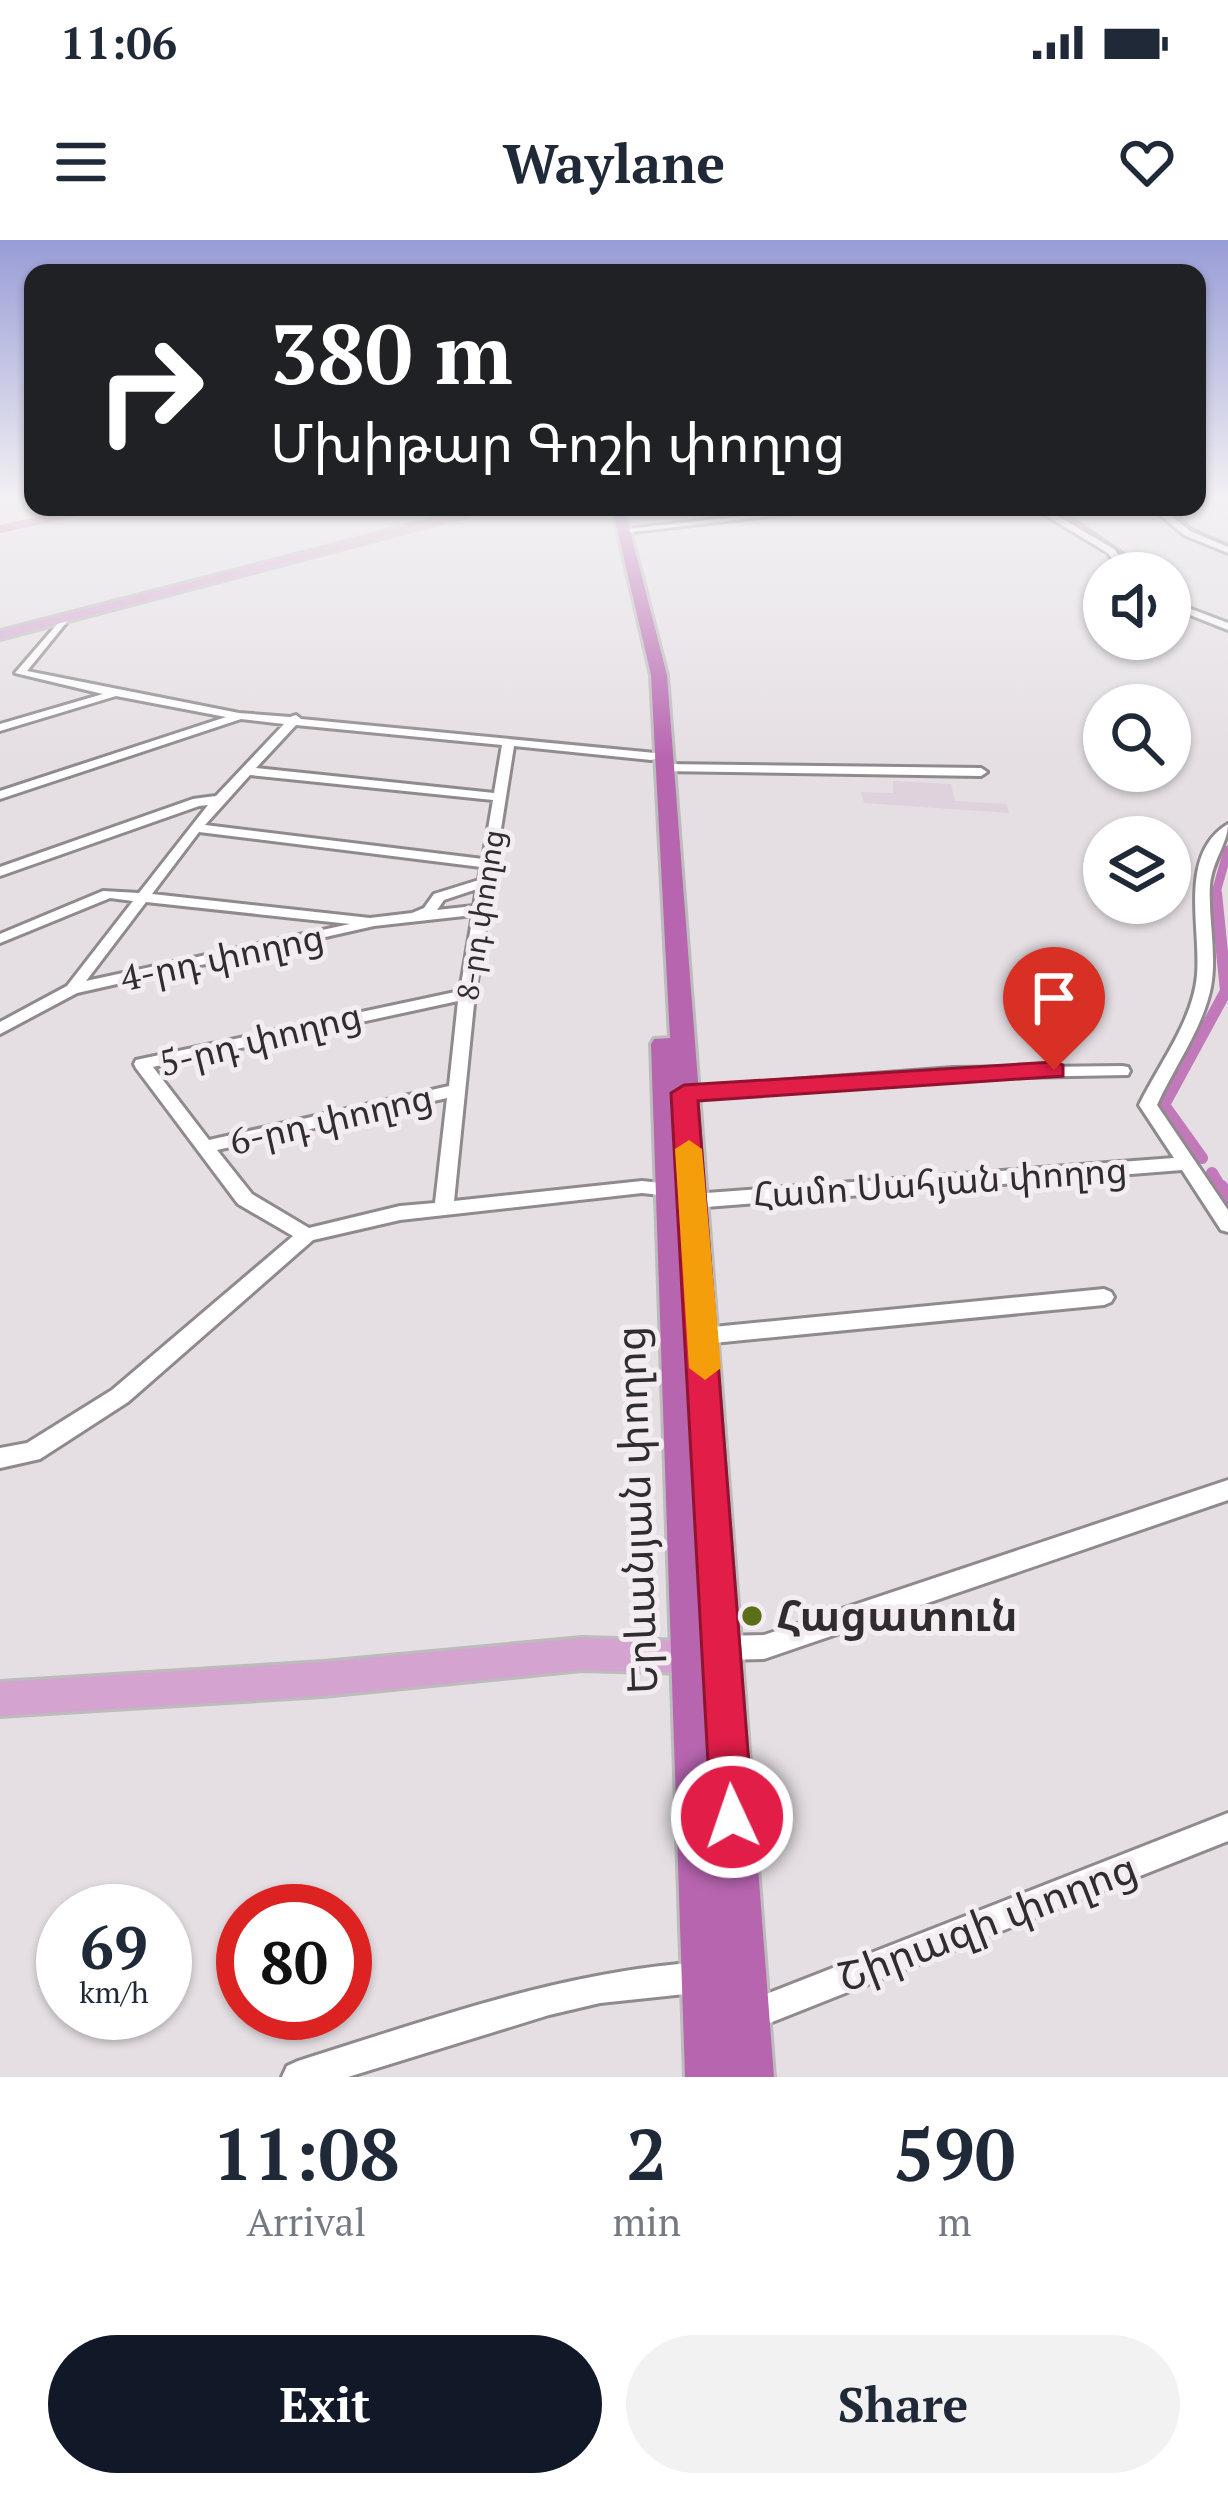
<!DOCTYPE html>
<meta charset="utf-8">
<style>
:root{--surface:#fff;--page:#f2f2f3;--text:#1f2937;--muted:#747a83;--accent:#111827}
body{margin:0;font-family:"PT Serif","Noto Sans Armenian",serif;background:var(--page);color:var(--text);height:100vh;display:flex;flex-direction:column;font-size:45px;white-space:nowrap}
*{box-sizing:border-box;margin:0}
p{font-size:39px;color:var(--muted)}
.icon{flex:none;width:66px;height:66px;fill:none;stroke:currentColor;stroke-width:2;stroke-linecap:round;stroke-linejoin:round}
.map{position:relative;height:1837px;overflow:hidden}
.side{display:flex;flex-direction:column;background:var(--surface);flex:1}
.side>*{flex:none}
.banner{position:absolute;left:24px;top:24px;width:1182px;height:252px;border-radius:24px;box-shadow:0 3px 9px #0004;background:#202124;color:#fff;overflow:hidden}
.tools{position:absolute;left:1083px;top:312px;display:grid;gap:24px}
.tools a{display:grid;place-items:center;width:108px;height:108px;border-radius:50%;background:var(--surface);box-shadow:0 3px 9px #0004;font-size:60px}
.speed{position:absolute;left:36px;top:1644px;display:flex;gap:24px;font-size:60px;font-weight:700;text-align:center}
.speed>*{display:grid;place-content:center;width:156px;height:156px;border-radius:50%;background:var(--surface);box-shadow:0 3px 9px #0004;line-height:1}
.speed small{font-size:30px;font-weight:400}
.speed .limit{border:18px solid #d22;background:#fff;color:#111}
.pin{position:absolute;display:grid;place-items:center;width:102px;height:102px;color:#fff;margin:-123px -51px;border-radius:50% 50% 50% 0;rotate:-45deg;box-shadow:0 0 12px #0007}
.pin .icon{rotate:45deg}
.me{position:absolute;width:132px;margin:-66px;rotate:357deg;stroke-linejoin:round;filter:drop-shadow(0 0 9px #0008)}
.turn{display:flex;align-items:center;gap:42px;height:252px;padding:0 48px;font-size:54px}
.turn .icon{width:156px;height:156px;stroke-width:2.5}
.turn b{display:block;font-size:84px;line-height:102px}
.eta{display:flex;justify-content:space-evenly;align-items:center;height:204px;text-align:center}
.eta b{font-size:72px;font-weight:700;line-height:84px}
.primary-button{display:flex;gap:24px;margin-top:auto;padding:24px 48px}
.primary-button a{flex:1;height:138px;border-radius:72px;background:var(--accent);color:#fff;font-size:48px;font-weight:700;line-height:138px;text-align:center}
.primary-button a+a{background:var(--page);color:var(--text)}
.status{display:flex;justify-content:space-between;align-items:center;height:84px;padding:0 60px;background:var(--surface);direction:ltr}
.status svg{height:33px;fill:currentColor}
header{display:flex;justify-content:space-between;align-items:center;height:156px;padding:0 48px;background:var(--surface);font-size:54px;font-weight:700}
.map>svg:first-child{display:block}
</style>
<div class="status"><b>11:06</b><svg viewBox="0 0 49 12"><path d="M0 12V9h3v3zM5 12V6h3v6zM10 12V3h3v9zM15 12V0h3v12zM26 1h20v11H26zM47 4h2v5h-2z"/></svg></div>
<header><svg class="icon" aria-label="menu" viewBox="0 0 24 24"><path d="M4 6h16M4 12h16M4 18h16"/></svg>Waylane<svg class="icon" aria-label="heart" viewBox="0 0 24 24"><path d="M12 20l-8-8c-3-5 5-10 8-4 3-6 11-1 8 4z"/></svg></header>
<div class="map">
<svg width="1228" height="1837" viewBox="0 0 1228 1837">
<rect width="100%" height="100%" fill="#e5dfe4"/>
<polygon fill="#dfd2dd" points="893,541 951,544 955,561 1007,564 1009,573 864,563 861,552 893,553"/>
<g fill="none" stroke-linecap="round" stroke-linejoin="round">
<g stroke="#c179ba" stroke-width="8">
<polyline points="1052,267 1128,319 1134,333"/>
<polyline points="1176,277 1191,291 1228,307"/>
<polyline points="0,289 99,267"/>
</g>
<polyline stroke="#c179ba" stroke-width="9" points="1215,656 1228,610"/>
<g stroke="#c179ba" stroke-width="12">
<polyline points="1202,918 1164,865 1226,751 1216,653"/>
<polyline points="1212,933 1222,950"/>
</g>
<polyline stroke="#c179ba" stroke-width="16" points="1220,947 1228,959"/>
<g stroke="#908a8f" stroke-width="6">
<g id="minor">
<polygon points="820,267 848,267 624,293 620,290"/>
<polygon points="1032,267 1042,267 1114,309 1132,333 1122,333 1108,313"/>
<polygon points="1151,267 1160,267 1190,291 1228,307 1228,313 1184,295"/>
<polygon points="1170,361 1228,383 1228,390 1170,367"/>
<path d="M65,375l5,3 -43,53 212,42 51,4 6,-2 5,4 354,34v6l-4,1 -137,-14 -39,248 -21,207 188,-20 28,3 9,6 -9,6 -28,-3 -242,27 -87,20 -185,162 -88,57 -40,9v-20l27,-5 85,-53 181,-154 -55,-32 -102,-136 -2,-4 2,-4 324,-69 13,-76 -99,11 -297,67 -77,41v-12l67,-36 66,-85 -23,-3 -110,45v-9l103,-43 36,2 69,-88 -9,1 -199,70v-9l193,-68 23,-3 68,-72 -43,-5 -241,80v-8l226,-74 -110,-21 -116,35v-7l103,-30 -88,-21zM296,485l206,20 -8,48 -238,-25zM250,535l243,25 -10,59 -278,-34zM199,592l282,35 -2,13 -45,14 -10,14 -12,5 -42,5 -218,-24zM477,649l-3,17 -37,4 7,-10zM146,662l204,22 -264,57zM458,761l-9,85 -240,54 -56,-73zM447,858l-12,105 -35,3 -91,22 -57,-34 -35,-44z"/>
<polygon points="664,524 981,528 987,532 981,536 660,531 658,528"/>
<path d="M1228,584c0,19 -16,37 -18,61 -2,34 7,68 1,102 -8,41 -37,80 -54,118l71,105v22l-7,-2 -39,-60 -489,38 -7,-2 -2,-5 2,-5 7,-2 481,-36 -35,-53c20,-41 54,-84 58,-130 4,-48 -19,-121 31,-151z"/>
<polygon points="1122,826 1128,827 1130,831 1128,835 953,838 684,858 675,853 684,848 953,828"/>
<polygon points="1104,1049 1111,1052 1114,1057 1111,1062 1104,1065 703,1104 696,1102 693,1096 696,1090 703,1088"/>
<polygon points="1228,1240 1228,1260 764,1419 722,1420 713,1417 709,1408 713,1399 722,1396 764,1395"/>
<polygon points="1228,1573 1228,1601 747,1792 736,1788 732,1777 736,1766"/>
<path d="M704,1722l11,4 4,11 -4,11 -11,4 -104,11 -51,12 -201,62h-66l5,-11 11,-5c134,-42 264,-90 406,-99z"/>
</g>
</g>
<g stroke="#bdbcbc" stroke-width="6">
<g id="major">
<polygon points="481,267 500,267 0,399 0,391"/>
<polygon points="582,1398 687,1401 699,1405 704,1417 699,1429 687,1433 582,1430 323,1456 0,1476 0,1442 323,1422"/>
</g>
</g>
<g stroke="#bdbcbc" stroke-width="6">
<polygon id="highway" points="612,267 624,267 667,435 774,1837 685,1837 651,804 654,799 670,798 651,435"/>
</g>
<use href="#minor" fill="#fff" fill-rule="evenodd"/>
<use href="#major" fill="#d4a3d0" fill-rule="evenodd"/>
<use href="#highway" fill="#b865b0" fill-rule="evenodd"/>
</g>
<linearGradient id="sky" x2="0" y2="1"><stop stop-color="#989cd6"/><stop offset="0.5" stop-color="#f3f1f3"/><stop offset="1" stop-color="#f3f1f3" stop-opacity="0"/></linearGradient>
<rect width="1228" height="518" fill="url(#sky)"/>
<polygon fill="#e11d48" stroke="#92132f" stroke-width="3" points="1054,822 1063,825 1063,836 698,861 753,1577 747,1592 732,1599 717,1592 711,1577 671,853 684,845"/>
<polygon fill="#f59e0b" points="689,900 702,909 721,1128 705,1140 689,1128 675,909"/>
<circle fill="#5d6e1b" stroke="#f3ecf1" stroke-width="4.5" cx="752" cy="1376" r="12"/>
<g text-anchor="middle" stroke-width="10" stroke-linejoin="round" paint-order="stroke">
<g font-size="30" fill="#302d2f" stroke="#f3ecf1">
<text transform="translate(481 675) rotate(-81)" y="10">8-րդ փողոց</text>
</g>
<g font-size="36" fill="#302d2f" stroke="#f3ecf1">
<text transform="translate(222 717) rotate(-12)" y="13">4-րդ փողոց</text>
<text transform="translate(260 799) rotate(-14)" y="13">5-րդ փողոց</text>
<text transform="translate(331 879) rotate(-13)" y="13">6-րդ փողոց</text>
<text transform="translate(940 942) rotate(-4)" y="13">Համո Սահյան փողոց</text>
</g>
<g font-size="42" fill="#302d2f" stroke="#f3ecf1">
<text transform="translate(636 1270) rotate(-92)" y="15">Երևանյան փողոց</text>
<text transform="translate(987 1682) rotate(-21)" y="15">Շիրազի փողոց</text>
</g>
<g font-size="42" font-weight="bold" fill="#302d2f" stroke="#f3ecf1" text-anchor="start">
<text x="776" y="1391">Հացատուն</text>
</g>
</g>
</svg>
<div class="tools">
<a><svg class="icon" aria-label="sound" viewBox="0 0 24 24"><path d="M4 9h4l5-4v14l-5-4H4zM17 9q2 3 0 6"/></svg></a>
<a><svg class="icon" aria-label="search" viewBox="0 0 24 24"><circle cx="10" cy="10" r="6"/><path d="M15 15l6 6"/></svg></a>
<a><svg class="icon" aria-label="layers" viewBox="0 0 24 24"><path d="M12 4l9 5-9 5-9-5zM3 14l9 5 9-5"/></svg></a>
</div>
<div class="speed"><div>69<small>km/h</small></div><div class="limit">80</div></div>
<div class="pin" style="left:1054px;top:830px;background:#d93025"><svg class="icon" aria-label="arrive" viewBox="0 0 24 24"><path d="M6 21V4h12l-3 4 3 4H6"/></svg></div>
<svg class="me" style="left:732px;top:1577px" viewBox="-20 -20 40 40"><circle r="17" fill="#e11d48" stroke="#fff" stroke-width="3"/><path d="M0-11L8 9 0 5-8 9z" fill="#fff"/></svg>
<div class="banner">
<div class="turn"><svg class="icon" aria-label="right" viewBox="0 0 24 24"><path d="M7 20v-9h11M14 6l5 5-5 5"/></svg><div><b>380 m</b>Մխիթար Գոշի փողոց</div></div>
</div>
</div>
<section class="side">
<div class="eta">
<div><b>11:08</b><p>Arrival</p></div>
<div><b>2</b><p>min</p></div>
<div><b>590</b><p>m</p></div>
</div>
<div class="primary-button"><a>Exit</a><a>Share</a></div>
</section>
